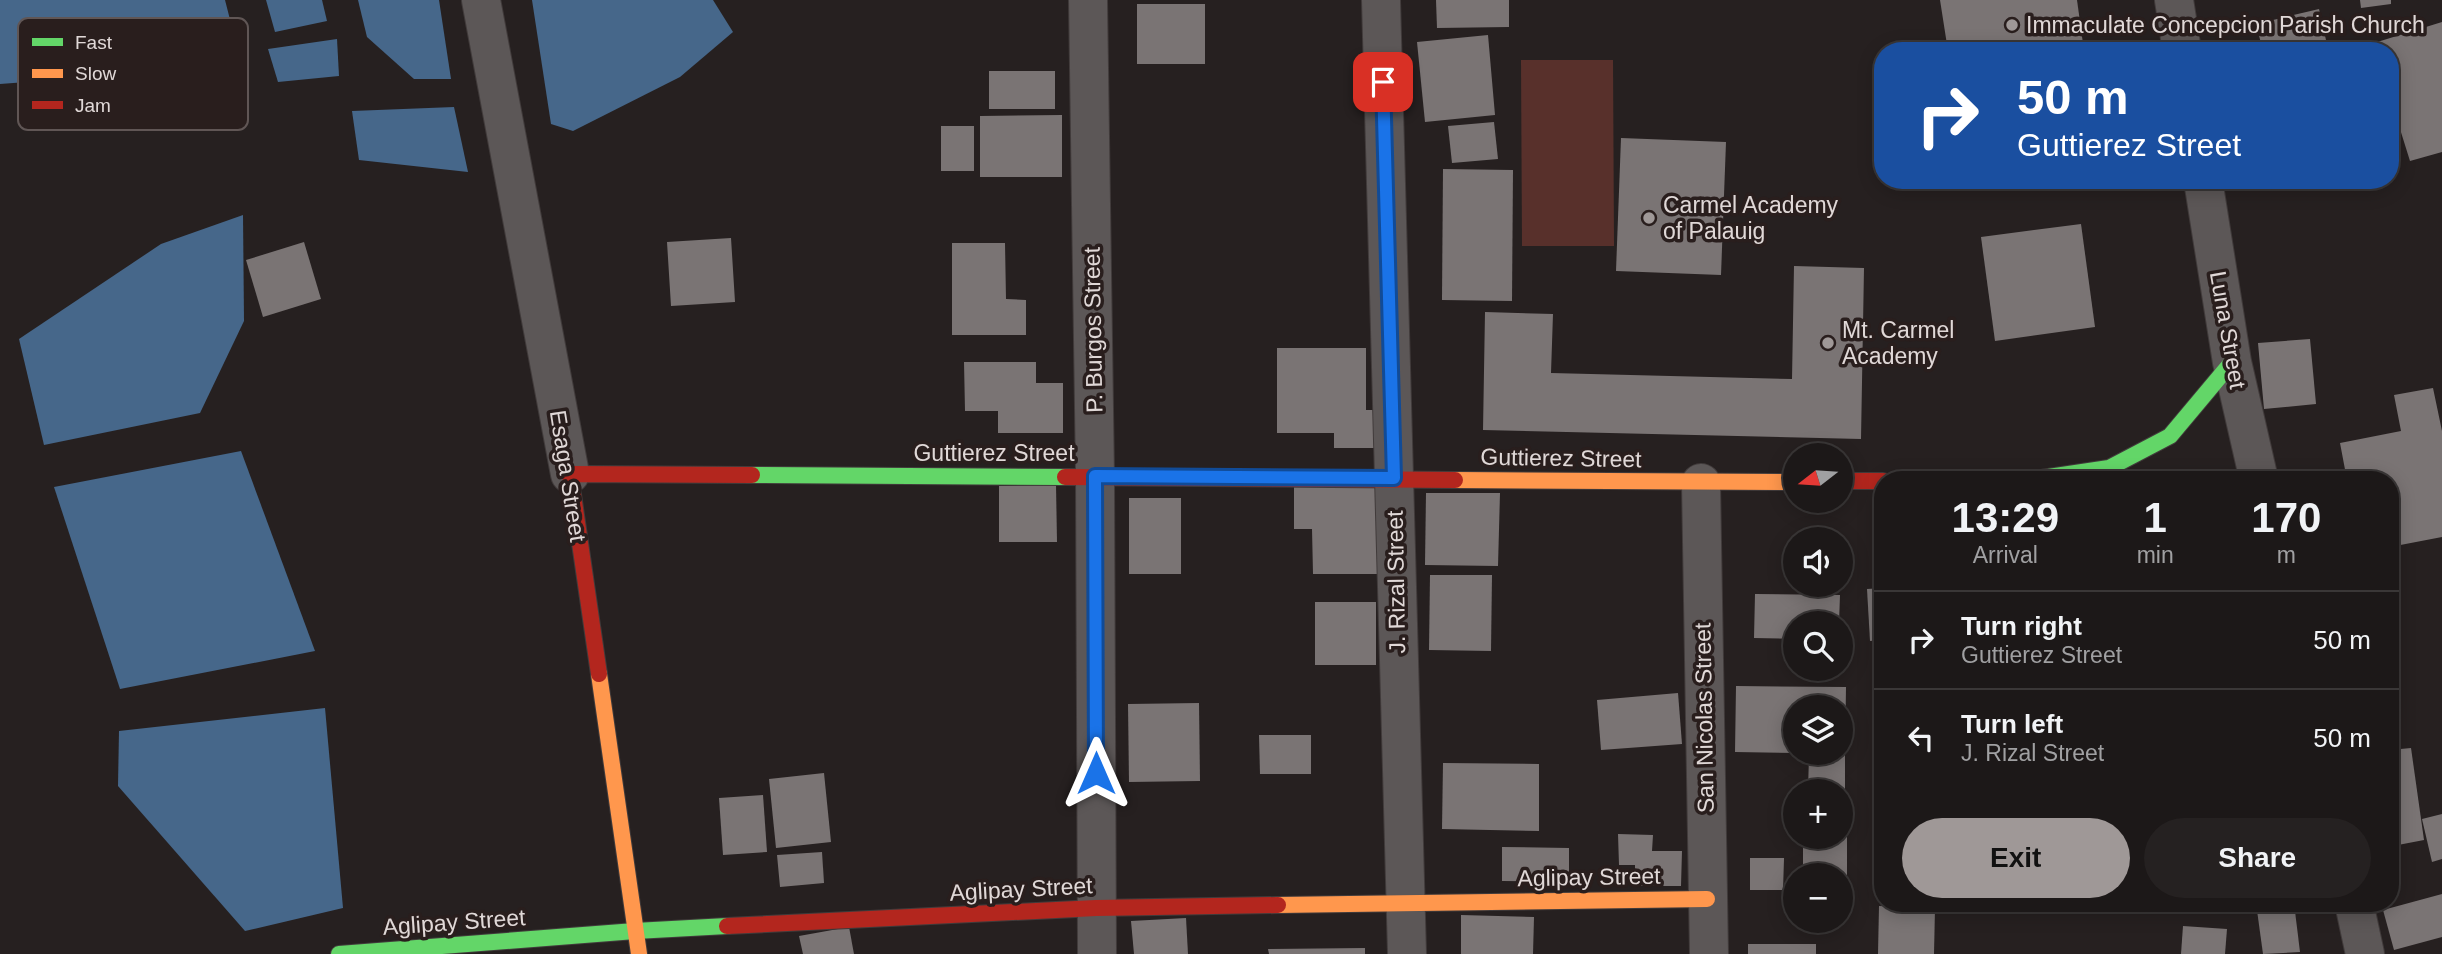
<!DOCTYPE html>
<meta charset="utf-8">
<style>
:root{--surface:#1c1818;--page:#252121;--text:#f1f3f6;--muted:#a0a0a2;--line:#3a3737;--accent:#9f9897}
body{margin:0;font-family:Arial,sans-serif;background:var(--page);color:var(--text);height:100vh;display:flex;flex-direction:column;font-size:26px;white-space:nowrap}
*{box-sizing:border-box;margin:0}
p{font-size:23px;color:var(--muted)}
.icon{flex:none;width:38px;height:38px;fill:none;stroke:currentColor;stroke-width:2;stroke-linecap:round;stroke-linejoin:round}
.map{position:relative;flex:1;overflow:hidden}
.details{position:absolute;left:1874px;top:471px;width:525px;height:441px;display:flex;flex-direction:column;background:var(--surface);border-radius:28px;box-shadow:0 4px 18px #0003,0 0 0 2px var(--line)}
.details>*{flex:none}
.banner{position:absolute;left:1874px;top:42px;width:525px;height:147px;border-radius:28px;box-shadow:0 4px 18px #0003,0 0 0 2px var(--line);background:#1a4fa0;color:#fff;overflow:hidden}
.needle{width:46px;rotate:253deg}
.buttons{position:absolute;left:1783px;top:443px;display:grid;gap:14px}
.buttons a{display:grid;place-items:center;width:70px;height:70px;border-radius:50%;background:var(--surface);box-shadow:0 4px 18px #0003,0 0 0 2px var(--line);font-size:35px}
.pin{position:absolute;display:grid;place-items:center;width:60px;height:60px;color:#fff;margin:-30px;border-radius:14px;box-shadow:0 4px 10px #0006}
.me{position:absolute;width:77px;margin:-38px;rotate:0deg;stroke-linejoin:round;filter:drop-shadow(0 0 5px #0008)}
.turn{display:flex;align-items:center;gap:24px;height:147px;padding:0 28px;font-size:32px}
.turn .icon{width:91px;height:91px;stroke-width:2.5}
.turn b{display:block;font-size:49px;line-height:60px}
.eta{display:flex;justify-content:space-evenly;align-items:center;height:119px;text-align:center}
.eta b{font-size:42px;font-weight:600;line-height:49px}
.cta{display:flex;gap:14px;margin-top:auto;padding:14px 28px}
.cta a{flex:1;height:80px;border-radius:42px;background:var(--accent);color:#111;font-size:28px;font-weight:600;line-height:80px;text-align:center}
.cta a+a{background:var(--page);color:var(--text)}
ul{padding:0;list-style:none}
li{display:flex;align-items:center;gap:21px;height:98px;padding:0 28px;border-top:2px solid var(--line)}
li div{flex:1}
li b{display:block;font-size:26px}
li em{font-style:normal}
.map>svg:first-child{display:block}
</style>
<div class="map">
<svg width="2442" height="954" viewBox="0 0 2442 954">
<rect width="100%" height="100%" fill="#262020"/>
<polygon fill="#58302b" points="1521,60 1613,60 1614,246 1522,246"/>
<g fill="#46678a">
<polygon points="0,0 225,0 246,82 144,115 120,75 0,84"/>
<polygon points="266,0 322,0 327,21 275,32"/>
<polygon points="358,0 439,0 451,79 414,79 367,37"/>
<polygon points="532,0 713,0 733,32 680,77 573,131 551,124"/>
<polygon points="337,39 339,76 278,82 268,49"/>
<polygon points="454,107 468,172 359,160 352,111"/>
<polygon points="243,215 244,321 200,413 44,445 19,339 161,244"/>
<polygon points="241,451 315,651 120,689 54,487"/>
<polygon points="325,708 343,908 245,931 118,786 119,731"/>
</g>
<g fill="#7a7474">
<polygon points="1436,0 1509,0 1509,27 1437,28"/>
<polygon points="1940,0 2077,0 2084,51 1948,51"/>
<polygon points="2360,0 2391,0 2391,4 2361,8"/>
<rect x="1137" y="4" width="68" height="60"/>
<polygon points="2319,9 2326,40 2279,51 2263,51 2256,24"/>
<polygon points="2442,22 2442,152 2410,161 2390,97 2390,51 2376,51 2374,43"/>
<polygon points="1488,35 1495,115 1425,122 1417,42"/>
<rect x="989" y="71" width="66" height="38"/>
<polygon points="1062,115 1062,177 980,177 980,116"/>
<polygon points="1494,122 1498,159 1452,163 1448,126"/>
<rect x="941" y="126" width="33" height="45"/>
<polygon points="1621,138 1726,142 1721,275 1616,271"/>
<polygon points="1443,169 1513,170 1512,301 1442,300"/>
<polygon points="2081,224 2095,327 1995,341 1981,237"/>
<polygon points="731,238 735,302 671,306 667,242"/>
<polygon points="304,242 321,299 263,317 246,260"/>
<polygon points="952,243 1005,243 1006,299 1026,300 1026,335 952,335"/>
<polygon points="1794,266 1864,268 1861,439 1483,430 1485,312 1553,314 1551,373 1792,379"/>
<polygon points="2310,339 2316,404 2264,409 2258,343"/>
<polygon points="1277,348 1366,348 1366,410 1382,410 1382,448 1334,448 1334,433 1277,433"/>
<polygon points="964,362 1036,362 1036,383 1063,383 1063,433 998,433 998,411 965,411"/>
<polygon points="2433,388 2442,431 2442,537 2390,547 2390,480 2347,480 2340,443 2401,431 2394,395"/>
<polygon points="1056,485 1057,542 999,542 999,486"/>
<polygon points="1294,485 1378,485 1378,574 1313,574 1312,529 1294,529"/>
<polygon points="1426,493 1500,493 1498,566 1425,565"/>
<rect x="1129" y="498" width="52" height="76"/>
<polygon points="1430,575 1492,575 1491,651 1429,650"/>
<polygon points="1883,588 1883,640 1870,641 1867,589"/>
<polygon points="1755,594 1840,595 1839,623 1796,623 1796,639 1754,638"/>
<rect x="1315" y="602" width="61" height="63"/>
<polygon points="1883,651 1883,780 1878,780 1876,652"/>
<polygon points="1736,686 1846,687 1845,754 1841,754 1841,707 1796,707 1796,753 1735,752"/>
<polygon points="1678,693 1682,744 1601,750 1597,700"/>
<polygon points="1199,703 1200,781 1129,782 1128,704"/>
<polygon points="1259,735 1311,735 1311,774 1260,774"/>
<polygon points="2411,748 2424,840 2398,845 2390,804 2390,750"/>
<polygon points="1809,755 1845,755 1845,794 1841,794 1841,791 1808,791"/>
<polygon points="1443,763 1539,764 1539,831 1442,829"/>
<polygon points="824,773 831,842 776,848 769,779"/>
<polygon points="763,795 767,852 723,855 719,798"/>
<polygon points="1875,796 1883,796 1883,891 1874,891"/>
<polygon points="1841,801 1847,801 1847,899 1841,899 1841,875 1803,875 1803,836 1841,836"/>
<polygon points="2442,814 2442,859 2432,862 2422,819"/>
<polygon points="1618,834 1653,835 1652,851 1682,851 1681,886 1635,886 1635,865 1619,865"/>
<polygon points="1502,847 1569,848 1569,882 1502,881"/>
<polygon points="822,852 824,883 780,887 777,855"/>
<polygon points="1750,858 1784,858 1783,890 1750,890"/>
<polygon points="2442,894 2442,937 2394,950 2383,910"/>
<polygon points="2256,903 2294,903 2300,952 2263,954"/>
<polygon points="1879,906 1935,908 1934,954 1878,954"/>
<polygon points="1461,915 1534,917 1533,954 1461,954"/>
<polygon points="1186,918 1188,954 1134,954 1131,921"/>
<polygon points="2183,926 2227,929 2225,954 2181,954"/>
<polygon points="849,927 854,954 803,954 799,936"/>
<rect x="1748" y="944" width="68" height="10"/>
<polygon points="1365,948 1365,954 1269,954 1268,949"/>
</g>
<g fill="none" stroke-linecap="round" stroke-linejoin="round">
<g stroke="#413b3b" stroke-width="40">
<g id="street">
<polyline points="481,0 570,474"/>
<polyline points="1088,0 1095,476 1097,954"/>
<polyline points="1381,0 1407,954"/>
<polyline points="2174,0 2182,51"/>
<polyline points="2203,180 2232,362 2259,480"/>
<polyline points="1701,483 1709,954"/>
<polyline points="2354,903 2365,954"/>
</g>
</g>
<g stroke="#413b3b" stroke-width="18">
<g id="fast">
<polyline points="752,475 1065,477"/>
<polyline points="1980,480 2035,479 2109,468 2170,436 2232,362"/>
<polyline points="339,954 635,931 727,926"/>
</g>
</g>
<g stroke="#413b3b" stroke-width="18">
<g id="slow">
<polyline points="1455,480 1796,482"/>
<polyline points="599,674 639,954"/>
<polyline points="1278,905 1707,899"/>
</g>
</g>
<g stroke="#413b3b" stroke-width="18">
<g id="jam">
<polyline points="1065,477 1455,480"/>
<polyline points="1841,481 1883,481"/>
<polyline points="599,674 570,474 752,475"/>
<polyline points="727,926 1096,908 1278,905"/>
</g>
</g>
<use href="#street" stroke="#5c5757" stroke-width="38"/>
<use href="#fast" stroke="#63d668" stroke-width="16"/>
<use href="#slow" stroke="#ff974d" stroke-width="16"/>
<use href="#jam" stroke="#b3261e" stroke-width="16"/>
</g>
<g fill="none" stroke-linecap="round" stroke-linejoin="round">
<g stroke="#114b97" stroke-width="18">
<polyline id="route" points="1096,773 1095,476 1394,478 1383,82"/>
</g>
<use href="#route" stroke="#1a73e8" stroke-width="12"/>
</g>
<g fill="#9f9897" stroke="#291e1d" stroke-width="2.5">
<circle cx="2012" cy="25" r="7"/>
<circle cx="1649" cy="218" r="7"/>
<circle cx="1828" cy="343" r="7"/>
</g>
<g text-anchor="middle" stroke-width="7" stroke-linejoin="round" paint-order="stroke">
<g font-size="23" fill="#e0d8d7" stroke="#291e1d" text-anchor="start">
<text x="2026" y="33">Immaculate Concepcion Parish Church</text>
<text x="1663" y="213">Carmel Academy<tspan x="1663" dy="26">of Palauig</tspan></text>
<text x="1842" y="338">Mt. Carmel<tspan x="1842" dy="26">Academy</tspan></text>
</g>
<g font-size="23" fill="#e0d8d7" stroke="#291e1d">
<text transform="translate(1093 330) rotate(-91)" y="8">P. Burgos Street</text>
<text transform="translate(2228 330) rotate(80)" y="8">Luna Street</text>
<text x="994" y="461">Guttierez Street</text>
<text transform="translate(1561 458) rotate(1)" y="8">Guttierez Street</text>
<text transform="translate(568 476) rotate(81)" y="8">Esaga Street</text>
<text transform="translate(1396 582) rotate(-91)" y="8">J. Rizal Street</text>
<text transform="translate(1704 718) rotate(-91)" y="8">San Nicolas Street</text>
<text transform="translate(1589 877) rotate(-1)" y="8">Aglipay Street</text>
<text transform="translate(1021 889) rotate(-3)" y="8">Aglipay Street</text>
<text transform="translate(454 922) rotate(-4)" y="8">Aglipay Street</text>
</g>
</g>
<rect x="18" y="18" width="230" height="112" rx="10" fill="#291e1d" stroke="#605655" stroke-width="2"/>
<rect x="32" y="38" width="31" height="8" fill="#63d668"/>
<rect x="32" y="69" width="31" height="9" fill="#ff974d"/>
<rect x="32" y="101" width="31" height="8" fill="#b3261e"/>
<g font-size="19" fill="#e0d8d7">
<text x="75" y="49">Fast</text>
<text x="75" y="80">Slow</text>
<text x="75" y="112">Jam</text>
</g>
</svg>
<div class="buttons">
<a><svg class="needle" viewBox="-14 -14 28 28"><path d="M0-13l5 13h-10z" fill="#e53935"/><path d="M0 13l5-13h-10z" fill="#a0a0a2"/></svg></a>
<a><svg class="icon" aria-label="sound" viewBox="0 0 24 24"><path d="M4 9h4l5-4v14l-5-4H4zM17 9q2 3 0 6"/></svg></a>
<a><svg class="icon" aria-label="search" viewBox="0 0 24 24"><circle cx="10" cy="10" r="6"/><path d="M15 15l6 6"/></svg></a>
<a><svg class="icon" aria-label="layers" viewBox="0 0 24 24"><path d="M12 4l9 5-9 5-9-5zM3 14l9 5 9-5"/></svg></a>
<a>+</a>
<a>−</a>
</div>
<div class="pin" style="left:1383px;top:82px;background:#d93025"><svg class="icon" aria-label="arrive" viewBox="0 0 24 24"><path d="M6 21V4h12l-3 4 3 4H6"/></svg></div>
<svg class="me" style="left:1096px;top:773px" viewBox="-20 -20 40 40"><path d="M0-17L14 15 0 8-14 15z" fill="#1a73e8" stroke="#fff" stroke-width="4"/></svg>
<div class="banner">
<div class="turn"><svg class="icon" aria-label="right" viewBox="0 0 24 24"><path d="M7 20v-9h11M14 6l5 5-5 5"/></svg><div><b>50 m</b>Guttierez Street</div></div>
</div>
<section class="details">
<div class="eta">
<div><b>13:29</b><p>Arrival</p></div>
<div><b>1</b><p>min</p></div>
<div><b>170</b><p>m</p></div>
</div>
<ul>
<li><svg class="icon" aria-label="right" viewBox="0 0 24 24"><path d="M7 20v-9h11M14 6l5 5-5 5"/></svg><div><b>Turn right</b><p>Guttierez Street</p></div><em>50 m</em></li>
<li><svg class="icon" aria-label="left" viewBox="0 0 24 24"><path d="M17 20v-9H6M10 6l-5 5 5 5"/></svg><div><b>Turn left</b><p>J. Rizal Street</p></div><em>50 m</em></li>
</ul>
<div class="cta"><a>Exit</a><a>Share</a></div>
</section>
</div>
